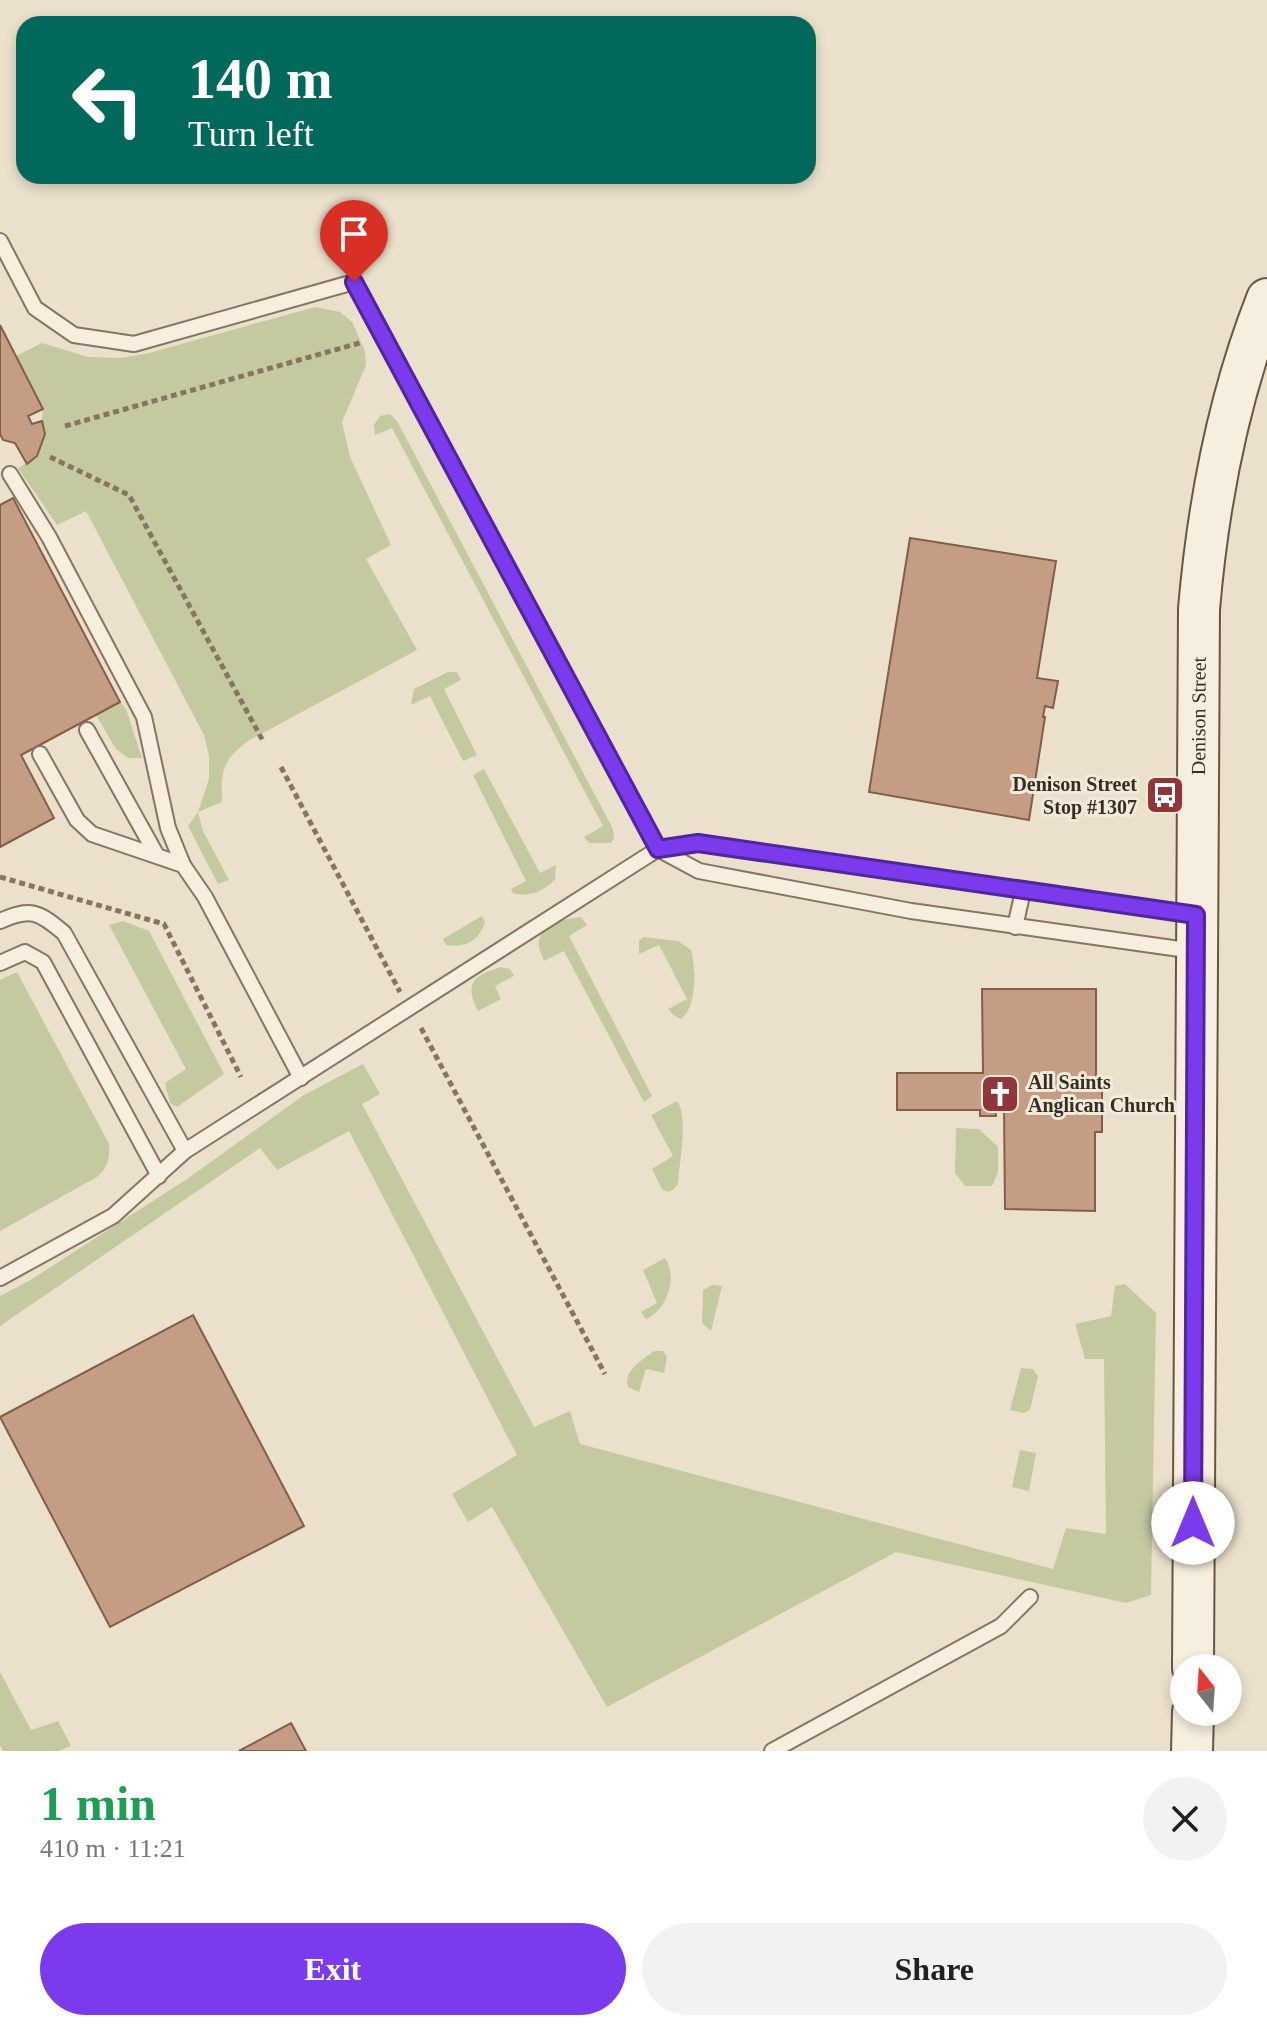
<!DOCTYPE html>
<meta charset="utf-8">
<style>
:root{--surface:#fff;--page:#f2f2f2;--text:#202124;--muted:#757577;--accent:#7c3aed}
body{margin:0;font-family:"Times New Roman",serif;background:var(--page);color:var(--text);height:100vh;display:flex;flex-direction:column;font-size:30px;white-space:nowrap}
*{box-sizing:border-box;margin:0}
p{font-size:26px;color:var(--muted)}
.icon{flex:none;width:44px;height:44px;fill:none;stroke:currentColor;stroke-width:2;stroke-linecap:round;stroke-linejoin:round}
.map{position:relative;height:1751px;overflow:hidden}
.side{display:flex;flex-direction:column;background:var(--surface);flex:1}
.side>*{flex:none}
.banner{position:absolute;left:16px;top:16px;width:800px;height:168px;border-radius:24px;box-shadow:0 4px 12px #0003;background:#00695c;color:#fff;overflow:hidden}
.needle{width:52px;rotate:343deg}
.buttons{position:absolute;left:1170px;top:1654px;display:grid;gap:16px}
.buttons a{display:grid;place-items:center;width:72px;height:72px;border-radius:50%;background:var(--surface);box-shadow:0 4px 12px #0003;font-size:40px}
.pin{position:absolute;display:grid;place-items:center;width:68px;height:68px;color:#fff;margin:-82px -34px;border-radius:50% 50% 50% 0;rotate:-45deg;box-shadow:0 0 8px #0007}
.pin .icon{rotate:45deg}
.me{position:absolute;width:88px;margin:-44px;rotate:0deg;stroke-linejoin:round;filter:drop-shadow(0 0 6px #0008)}
.turn{display:flex;align-items:center;gap:28px;height:168px;padding:0 40px;font-size:36px}
.turn .icon{width:104px;height:104px;stroke-width:2.5}
.turn b{display:block;font-size:56px;line-height:68px}
.round{display:grid;place-items:center;flex:none;width:84px;height:84px;border-radius:42px;background:var(--page)}
.summary{display:flex;align-items:center;justify-content:space-between;height:136px;padding:0 40px}
h1{font-size:48px;font-weight:700;line-height:60px;color:#1e9e55}
.cta{display:flex;gap:16px;margin-top:auto;padding:16px 40px}
.cta a{flex:1;height:92px;border-radius:48px;background:var(--accent);color:#fff;font-size:32px;font-weight:700;line-height:92px;text-align:center}
.cta a+a{background:var(--page);color:var(--text)}
.map>svg:first-child{display:block}
</style>
<div class="map">
<svg width="1267" height="1751" viewBox="0 0 1267 1751">
<rect width="100%" height="100%" fill="#ebe0cb"/>
<g fill="#c5c9a0">
<path d="M315,307l25,5 12,10 13,29 1,14 -24,57 8,35 41,88 -25,14 51,91 -169,91c-26,20 -27,29 -26,61l-24,10 5,19 26,49 -11,4 -30,-58 10,-14 11,-33v-23l-5,-21 -118,-224 -29,14 -39,-57 19,-12 8,-22 -3,-13 1,-12 -27,-53 26,-13 46,14 32,1 29,-5z"/>
<polygon points="390,414 397,421 613,829 614,838 611,843 589,843 584,837 603,826 392,428 375,435 374,425 380,416"/>
<polygon points="448,672 457,672 461,680 444,689 477,755 463,761 430,696 411,705 414,689"/>
<polygon points="120,702 126,709 142,758 128,758 116,749 96,715"/>
<path d="M484,769l56,104 16,-8 -1,14c-10,12 -27,19 -42,14l-2,-4 15,-8 -53,-106z"/>
<path d="M482,916l3,6c-6,19 -19,26 -39,23l-3,-6z"/>
<path d="M581,917l6,8 -18,11 83,160 -8,6 -80,-151 -20,10c-2,-5 -6,-14 -5,-19 2,-18 29,-24 42,-25z"/>
<polygon points="123,921 149,931 224,1074 177,1107 170,1103 165,1083 186,1069 109,925"/>
<path d="M643,937l35,4 13,9c5,17 6,58 -10,69l-8,-4 -5,-6 19,-10 -28,-54 -20,9v-13z"/>
<path d="M501,967l9,2 4,7 -19,10 6,13 -23,12c-14,-28 -5,-35 23,-44z"/>
<path d="M17,972l92,172c1,15 -1,23 -12,33l-97,54v-251z"/>
<polygon points="363,1064 380,1094 362,1104 534,1427 570,1411 580,1444 1053,1569 1066,1528 1106,1534 1104,1359 1085,1359 1075,1324 1111,1316 1115,1286 1125,1284 1156,1313 1151,1595 1126,1603 896,1552 607,1707 492,1507 468,1522 452,1494 517,1455 349,1131 277,1170 260,1148 0,1326 0,1296 29,1281 187,1179 304,1095"/>
<path d="M677,1101c12,15 2,63 1,83l-5,6 -6,2 -5,-3 -10,-20 21,-13 -22,-41z"/>
<polygon points="956,1128 979,1129 998,1147 998,1172 992,1186 965,1186 955,1173"/>
<path d="M665,1258c13,20 2,52 -19,61l-5,-7 16,-9 -14,-33z"/>
<polygon points="712,1285 722,1286 711,1331 702,1323 703,1290"/>
<path d="M654,1351h9l4,6 -3,16 -18,-4 -7,23 -11,-5c-5,-17 14,-26 26,-36z"/>
<polygon points="1021,1368 1033,1369 1038,1376 1030,1410 1023,1413 1010,1410"/>
<polygon points="1020,1450 1036,1453 1029,1491 1012,1487"/>
<polygon points="0,1672 31,1730 58,1721 71,1746 59,1751 3,1751 0,1745"/>
</g>
<g fill="#c59d85" stroke="#835e49" stroke-width="2">
<polygon points="0,325 43,409 28,416 32,424 42,421 45,434 37,456 27,464 15,443 3,440 0,434"/>
<polygon points="13,498 120,702 21,755 54,818 0,847 0,505"/>
<polygon points="910,538 1056,561 1037,678 1058,681 1053,708 1045,706 1043,717 1045,717 1029,820 869,792"/>
<polygon points="982,989 1096,989 1096,1080 1102,1080 1102,1132 1095,1132 1095,1211 1005,1209 1004,1108 995,1107 996,1116 980,1116 980,1110 897,1110 897,1073 983,1073"/>
<polygon points="193,1315 304,1526 110,1627 0,1417"/>
<polygon points="291,1723 306,1751 239,1751"/>
</g>
<g fill="none" stroke-linecap="round" stroke-linejoin="round">
<g stroke="#877461" stroke-width="18">
<g id="service">
<polyline points="0,241 35,308 74,335 134,344 354,282 658,849 699,871 911,911 1194,951"/>
<polyline points="10,474 49,537 144,717 168,828 183,865"/>
<polyline points="87,730 156,854"/>
<polyline points="40,754 77,820 92,834 183,865 205,897 301,1078"/>
<path d="M0,921c31,-14 39,-9 64,12l121,218"/>
<polyline points="1015,927 1023,891"/>
<polyline points="0,963 25,952 43,962 159,1176"/>
<polyline points="0,1278 113,1216 185,1151 658,849 698,843 1193,914"/>
<polyline points="772,1751 1001,1626 1030,1597"/>
</g>
</g>
<g stroke="#695544" stroke-width="44">
<g id="secondary">
<path id="s1" d="M1193,1668l6,-1059c9,-105 29,-211 68,-310"/>
<polyline points="1192,1751 1193,1712"/>
</g>
</g>
<g stroke="#877461" stroke-width="5" stroke-dasharray="6 4" stroke-linecap="butt">
<polyline points="65,426 363,342"/>
<polyline points="50,457 129,495 263,741"/>
<polyline points="281,767 400,992"/>
<polyline points="0,877 164,924 241,1077"/>
<polyline points="421,1028 605,1374"/>
</g>
<use href="#service" stroke="#f6eede" stroke-width="14"/>
<use href="#secondary" stroke="#f6eede" stroke-width="40"/>
</g>
<g fill="none" stroke-linecap="round" stroke-linejoin="round">
<g stroke="#51269a" stroke-width="20">
<polyline id="route" points="354,282 658,849 698,843 1196,915 1193,1523"/>
</g>
<use href="#route" stroke="#7c3aed" stroke-width="14"/>
</g>
<defs>
<g id="bus-square" transform="scale(2)"><rect x="-9" y="-9" width="18" height="18" rx="4" fill="#90363a" stroke="#f3ebda"/><path d="M-5-6H5V4H4V6H2V4H-2V6H-4V4H-5ZM-3.5-4V0h7V-4ZM-3.5 1.2v1.5H-2V1.2ZM2 1.2v1.5H3.5V1.2Z" fill="#fff"/></g>
<g id="church-square" transform="scale(2)"><rect x="-9" y="-9" width="18" height="18" rx="4" fill="#90363a" stroke="#f3ebda"/><path d="M-1.2-6h2.4v3.5h3.3v2.4h-3.3V6h-2.4V-.1h-3.3v-2.4h3.3Z" fill="#fff"/></g>
</defs>
<g fill-rule="evenodd">
<use href="#bus-square" x="1165" y="795"/>
<use href="#church-square" x="1000" y="1094"/>
</g>
<g text-anchor="middle" stroke-width="6" stroke-linejoin="round" paint-order="stroke">
<g font-size="20" fill="#392d23" stroke="#f3ebda">
<text dy="7" stroke="none"><textPath href="#s1" startOffset="952">Denison Street</textPath></text>
</g>
<g font-size="20" font-weight="bold" fill="#392d23" stroke="#f3ebda" text-anchor="end">
<text x="1137" y="791">Denison Street<tspan x="1137" dy="23">Stop #1307</tspan></text>
<text x="1028" y="1089" text-anchor="start">All Saints<tspan x="1028" dy="23">Anglican Church</tspan></text>
</g>
</g>
</svg>
<div class="buttons">
<a><svg class="needle" viewBox="-14 -14 28 28"><path d="M0-13l5 13h-10z" fill="#e53935"/><path d="M0 13l5-13h-10z" fill="#757577"/></svg></a>
</div>
<div class="pin" style="left:354px;top:282px;background:#d93025"><svg class="icon" aria-label="arrive" viewBox="0 0 24 24"><path d="M6 21V4h12l-3 4 3 4H6"/></svg></div>
<svg class="me" style="left:1193px;top:1523px" viewBox="-20 -20 40 40"><circle r="19" fill="#fff"/><path d="M0-13L10 11 0 6-10 11z" fill="#7c3aed"/></svg>
<div class="banner">
<div class="turn"><svg class="icon" aria-label="left" viewBox="0 0 24 24"><path d="M17 20v-9H6M10 6l-5 5 5 5"/></svg><div><b>140 m</b>Turn left</div></div>
</div>
</div>
<section class="side">
<div class="summary"><div><h1>1 min</h1><p>410 m · 11:21</p></div><a class="round"><svg class="icon" aria-label="close" viewBox="0 0 24 24"><path d="M6 6l12 12M18 6L6 18"/></svg></a></div>
<div class="cta"><a>Exit</a><a>Share</a></div>
</section>
